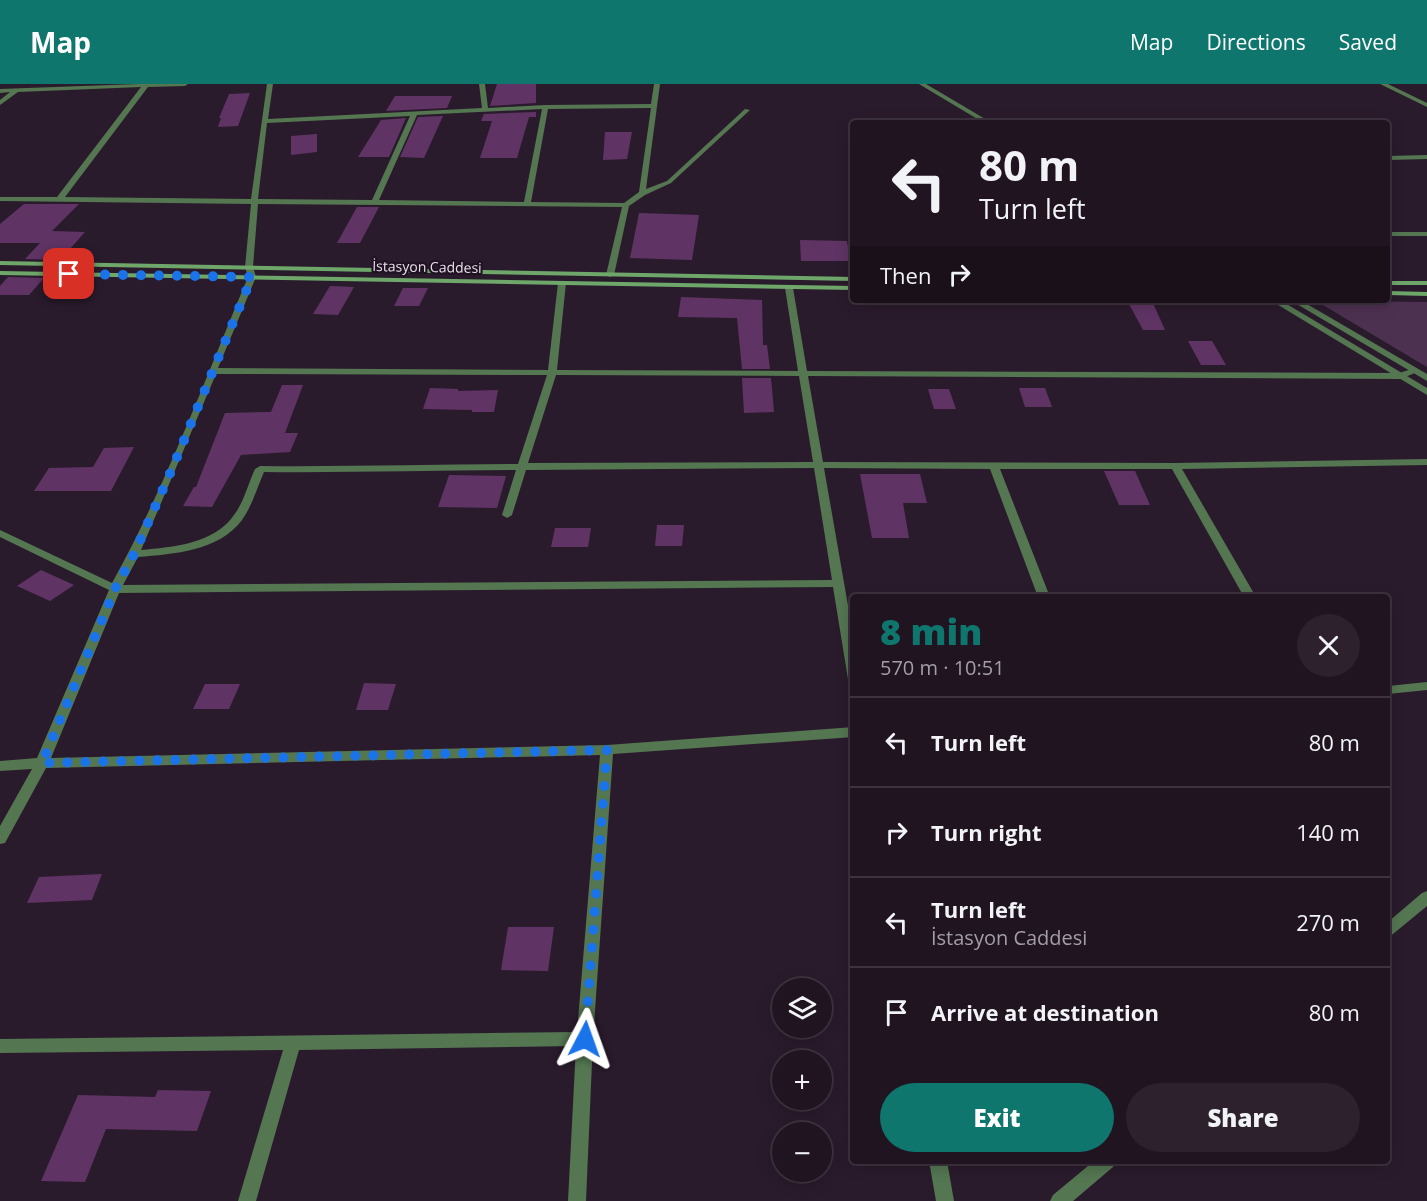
<!DOCTYPE html>
<meta charset="utf-8">
<style>
:root{--surface:#201421;--page:#2d212e;--text:#f1f3f6;--muted:#a29ea5;--line:#3d333f;--accent:#0f766e}
body{margin:0;font-family:"Open Sans",sans-serif;background:var(--page);color:var(--text);height:100vh;display:flex;flex-direction:column;font-size:22px;white-space:nowrap}
*{box-sizing:border-box;margin:0}
p{font-size:20px;color:var(--muted)}
.icon{flex:none;width:33px;height:33px;fill:none;stroke:currentColor;stroke-width:2;stroke-linecap:round;stroke-linejoin:round}
.map{position:relative;flex:1;overflow:hidden}
.panel{position:absolute;left:850px;top:510px;width:540px;height:570px;display:flex;flex-direction:column;background:var(--surface);border-radius:6px;box-shadow:0 3px 15px #0003,0 0 0 2px var(--line)}
.panel>*{flex:none}
.hud{position:absolute;left:850px;top:36px;width:540px;height:183px;border-radius:6px;box-shadow:0 3px 15px #0003,0 0 0 2px var(--line);background:#201421;color:var(--text);overflow:hidden}
.tools{position:absolute;left:772px;top:894px;display:grid;gap:12px}
.tools a{display:grid;place-items:center;width:60px;height:60px;border-radius:50%;background:var(--surface);box-shadow:0 3px 15px #0003,0 0 0 2px var(--line);font-size:30px}
.pin{position:absolute;display:grid;place-items:center;width:51px;height:51px;color:#fff;margin:-26px;border-radius:12px;box-shadow:0 3px 9px #0006}
.me{position:absolute;width:66px;margin:-33px;rotate:4deg;stroke-linejoin:round;filter:drop-shadow(0 0 4px #0008)}
.turn{display:flex;align-items:center;gap:21px;height:126px;padding:0 30px;font-size:27px}
.turn .icon{width:78px;height:78px;stroke-width:2.5}
.turn b{display:block;font-size:42px;line-height:51px}
.then{display:flex;align-items:center;height:57px;padding:0 30px;background:#0003;gap:12px;font-size:22px}
.round{display:grid;place-items:center;flex:none;width:63px;height:63px;border-radius:32px;background:var(--page)}
.head{display:flex;align-items:center;justify-content:space-between;height:102px;padding:0 30px}
h1{font-size:36px;font-weight:800;line-height:45px;color:var(--accent)}
.primary-button{display:flex;gap:12px;margin-top:auto;padding:12px 30px}
.primary-button a{flex:1;height:69px;border-radius:36px;background:var(--accent);color:#fff;font-size:24px;font-weight:800;line-height:69px;text-align:center}
.primary-button a+a{background:var(--page);color:var(--text)}
ul{padding:0;list-style:none}
li{display:flex;align-items:center;gap:18px;height:90px;padding:0 30px;border-top:2px solid var(--line)}
li div{flex:1}
li b{display:block;font-size:22px}
li em{font-style:normal}
header{display:flex;align-items:center;gap:36px;box-sizing:border-box;height:84px;padding:0 30px;background:var(--accent);color:#fff}
header strong{font-size:28px}
nav{display:flex;gap:33px;margin-inline-start:auto;font-size:21px}
.map>svg:first-child{display:block}
</style>
<header>
<strong>Map</strong>
<nav><a>Map</a><a>Directions</a><a>Saved</a></nav>
</header>
<div class="map">
<svg width="1427" height="1117" viewBox="0 0 1427 1117">
<rect width="100%" height="100%" fill="#2a1b2c"/>
<polygon fill="#4d3151" points="1327,217 1427,218 1427,283 1323,221"/>
<g fill="#5f3465">
<polygon points="497,0 536,0 536,19 490,22"/>
<polygon points="250,9 238,42 218,43 221,34 219,34 229,10"/>
<polygon points="395,12 452,12 447,24 386,27"/>
<polygon points="536,28 536,33 529,33 517,74 480,74 492,37 481,37 484,30"/>
<polygon points="443,32 424,74 400,73 418,33"/>
<polygon points="406,34 389,73 358,73 381,36"/>
<polygon points="605,48 632,48 627,75 603,76"/>
<polygon points="317,50 317,68 291,71 291,52"/>
<polygon points="24,120 79,120 52,147 85,148 60,176 25,175 40,159 0,159 0,140"/>
<polygon points="357,123 379,123 360,159 337,159"/>
<polygon points="639,129 699,131 692,176 630,174"/>
<polygon points="800,156 847,157 850,177 801,177"/>
<polygon points="8,193 44,194 29,211 0,211 0,202"/>
<polygon points="330,202 354,203 338,231 313,230"/>
<polygon points="403,204 428,204 419,222 394,222"/>
<polygon points="681,213 762,216 763,261 767,261 770,285 742,285 737,234 678,233"/>
<polygon points="1153,219 1165,246 1143,246 1129,220"/>
<polygon points="1188,257 1212,257 1226,281 1201,281"/>
<polygon points="742,294 771,294 774,328 744,329"/>
<polygon points="282,301 303,301 285,349 298,349 290,368 241,371 212,423 183,422 194,403 196,403 225,329 271,328"/>
<polygon points="430,304 458,305 458,307 498,306 494,328 472,328 472,326 423,325"/>
<polygon points="1019,304 1045,304 1052,323 1025,323"/>
<polygon points="928,305 949,305 956,325 934,325"/>
<polygon points="134,363 111,407 34,407 49,384 93,383 104,364"/>
<polygon points="1104,387 1135,387 1150,421 1119,421"/>
<polygon points="860,390 920,390 927,419 903,419 909,454 872,454"/>
<polygon points="449,391 506,392 497,424 438,423"/>
<polygon points="657,441 684,441 682,462 655,462"/>
<polygon points="555,444 591,444 588,463 551,463"/>
<polygon points="41,486 74,501 50,517 17,502"/>
<polygon points="364,599 396,600 388,626 356,626"/>
<polygon points="205,600 240,600 229,625 193,625"/>
<polygon points="102,790 92,816 27,819 39,793"/>
<polygon points="508,843 554,843 548,887 501,886"/>
<polygon points="158,1006 211,1007 197,1047 106,1045 85,1098 41,1097 78,1011 155,1013"/>
</g>
<g fill="none" stroke-linecap="round" stroke-linejoin="round">
<g fill="#547651" fill-rule="evenodd">
<path d="M138,0h50l-3,2 -37,1 -83,110 186,2 16,-115h6l-5,35 214,-11 -3,-24h6l3,24 57,-3 106,-1 3,-20h6l-14,105 21,-8 78,-72 5,1 -79,73 -26,12 -16,11 -15,69 -4,2 -4,-2 16,-68 -364,-3 -5,63 3,10 -38,91 330,2 10,-87 4,-2 4,2 -9,87 241,1 -13,-83 4,-2 4,2 14,83 592,2 16,-5 5,3 -20,8 -592,-3 15,86 352,1 252,-4v6l-245,4 74,128h-12l-72,-128h-172l50,128h-12l-48,-128 -166,-1 30,172v43l-6,-4 -15,-92 -714,6 -68,165 556,-13 247,-18v10l-241,17 -20,285 -7,162h-18l8,-155 -277,4 -43,151h-18l45,-151 -283,3v-14l577,-7 23,-277 -554,13 -41,75 -5,1v-18l32,-57 -32,2v-10l37,-3 72,-168 -109,-53v-7l112,53c54,-97 93,-204 136,-306l-3,-10 6,-63 -251,-3v-4h57l84,-110 -123,5 -18,13v-5l10,-8 -10,1v-4zM651,24l-12,84 -15,11 -93,-1 17,-93zM542,25l-18,93 -145,-2 38,-85zM410,32l-38,84 -114,-1 9,-76zM216,290l331,1 -29,89c-86,0 -172,3 -258,2l-5,3c-7,15 -11,33 -21,46 -20,29 -61,32 -93,35zM556,291l243,1 14,86 -285,1zM814,384l18,112 -709,5 15,-28c36,-3 81,-6 104,-37 10,-14 15,-32 22,-48 84,1 168,-2 252,-2l-14,45 5,3 5,-3 14,-45z"/>
<polygon points="919,0 926,0 992,39 984,39"/>
<polygon points="1380,0 1388,0 1427,19 1427,23"/>
<polygon points="1427,71 1427,75 1388,76 1388,72"/>
<rect x="1388" y="148" width="39" height="4"/>
<polygon points="1427,598 1427,606 1388,610 1388,602"/>
<polygon points="1427,807 1427,822 1393,850 1388,852 1388,838 1422,809"/>
<polygon points="929,1077 947,1077 954,1117 936,1117"/>
<polygon points="1094,1077 1116,1077 1113,1083 1073,1117 1050,1117 1053,1111"/>
</g>
<g fill="#547651" fill-rule="evenodd">
<polygon points="1270,216 1280,216 1427,304 1427,311"/>
<polygon points="1290,216 1300,216 1427,290 1427,297"/>
</g>
<g fill="#6fa76a" fill-rule="evenodd">
<polygon points="0,177 854,193 854,197 0,181"/>
<polygon points="0,187 854,202 854,206 0,191"/>
<rect x="1388" y="197" width="39" height="4"/>
<polygon points="1388,207 1427,208 1427,212 1388,211"/>
</g>
</g>
<g fill="none" stroke-linecap="round" stroke-linejoin="round">
<polyline stroke="#1a73e8" stroke-width="10" stroke-dasharray="0 18" points="69,190 252,193 172,385 134,470 115,505 42,679 607,666 585,955"/>
</g>
<g text-anchor="middle" stroke-width="4.5" stroke-linejoin="round" paint-order="stroke">
<g font-size="14" fill="#e9dfeb" stroke="#201222">
<text transform="translate(427 183) rotate(1)" y="5">İstasyon Caddesi</text>
</g>
</g>
</svg>
<div class="tools">
<a><svg class="icon" aria-label="layers" viewBox="0 0 24 24"><path d="M12 4l9 5-9 5-9-5zM3 14l9 5 9-5"/></svg></a>
<a>+</a>
<a>−</a>
</div>
<div class="pin" style="left:69px;top:190px;background:#d93025"><svg class="icon" aria-label="arrive" viewBox="0 0 24 24"><path d="M6 21V4h12l-3 4 3 4H6"/></svg></div>
<svg class="me" style="left:585px;top:955px" viewBox="-20 -20 40 40"><path d="M0-17L14 15 0 8-14 15z" fill="#1a73e8" stroke="#fff" stroke-width="4"/></svg>
<div class="hud">
<div class="turn"><svg class="icon" aria-label="left" viewBox="0 0 24 24"><path d="M17 20v-9H6M10 6l-5 5 5 5"/></svg><div><b>80 m</b>Turn left</div></div>
<div class="then">Then<svg class="icon" aria-label="right" viewBox="0 0 24 24"><path d="M7 20v-9h11M14 6l5 5-5 5"/></svg></div>
</div>
<section class="panel">
<div class="head"><div><h1>8 min</h1><p>570 m · 10:51</p></div><a class="round"><svg class="icon" aria-label="close" viewBox="0 0 24 24"><path d="M6 6l12 12M18 6L6 18"/></svg></a></div>
<ul>
<li><svg class="icon" aria-label="left" viewBox="0 0 24 24"><path d="M17 20v-9H6M10 6l-5 5 5 5"/></svg><div><b>Turn left</b></div><em>80 m</em></li>
<li><svg class="icon" aria-label="right" viewBox="0 0 24 24"><path d="M7 20v-9h11M14 6l5 5-5 5"/></svg><div><b>Turn right</b></div><em>140 m</em></li>
<li><svg class="icon" aria-label="left" viewBox="0 0 24 24"><path d="M17 20v-9H6M10 6l-5 5 5 5"/></svg><div><b>Turn left</b><p>İstasyon Caddesi</p></div><em>270 m</em></li>
<li><svg class="icon" aria-label="arrive" viewBox="0 0 24 24"><path d="M6 21V4h12l-3 4 3 4H6"/></svg><div><b>Arrive at destination</b></div><em>80 m</em></li>
</ul>
<div class="primary-button"><a>Exit</a><a>Share</a></div>
</section>
</div>
